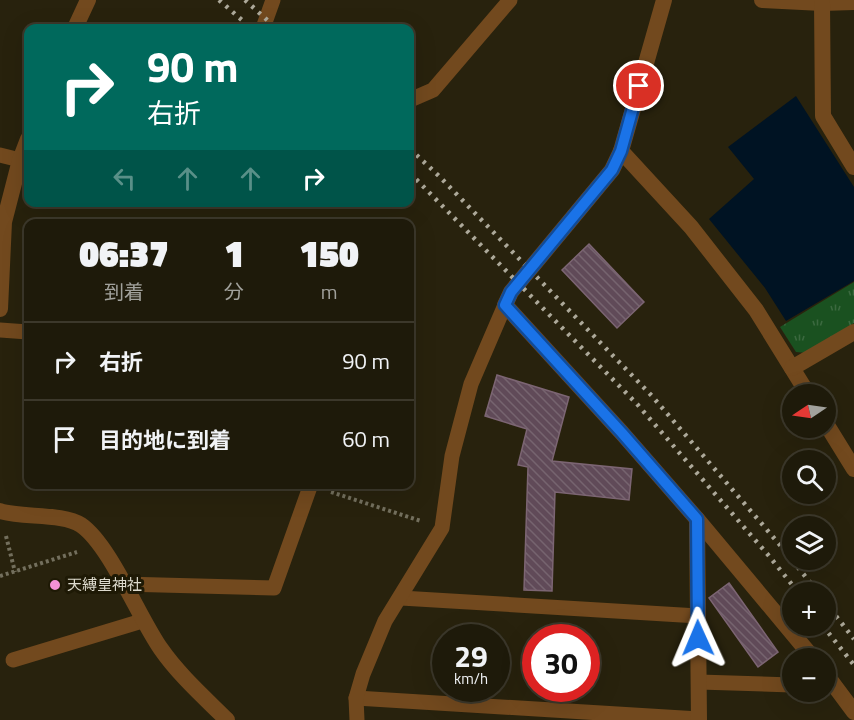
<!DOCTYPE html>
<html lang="ja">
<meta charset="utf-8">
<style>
:root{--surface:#1e1a0a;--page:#2b2718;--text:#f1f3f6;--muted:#a1a19c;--line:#3c382b}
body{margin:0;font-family:"Titillium Web","Noto Sans JP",sans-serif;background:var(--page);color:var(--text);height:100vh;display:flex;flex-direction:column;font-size:22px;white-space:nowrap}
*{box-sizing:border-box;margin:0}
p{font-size:20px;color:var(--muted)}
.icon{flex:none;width:33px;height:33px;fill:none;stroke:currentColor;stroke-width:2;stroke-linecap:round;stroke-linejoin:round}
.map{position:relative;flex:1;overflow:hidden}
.panel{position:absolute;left:24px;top:219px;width:390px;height:270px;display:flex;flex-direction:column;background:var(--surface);border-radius:12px;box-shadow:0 6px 24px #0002,0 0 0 2px var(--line)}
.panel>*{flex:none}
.hud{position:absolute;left:24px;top:24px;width:390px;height:183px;border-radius:12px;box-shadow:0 6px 24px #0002,0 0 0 2px var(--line);background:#00695c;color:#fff;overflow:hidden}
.needle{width:39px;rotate:257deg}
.buttons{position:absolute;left:782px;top:384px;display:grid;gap:12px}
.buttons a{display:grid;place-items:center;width:54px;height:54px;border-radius:50%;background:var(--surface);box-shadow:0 6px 24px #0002,0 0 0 2px var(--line);font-size:30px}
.speed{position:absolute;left:432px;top:624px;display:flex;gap:12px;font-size:30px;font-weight:700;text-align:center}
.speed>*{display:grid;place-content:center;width:78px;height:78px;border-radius:50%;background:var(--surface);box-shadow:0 6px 24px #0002,0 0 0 2px var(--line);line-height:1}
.speed small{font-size:15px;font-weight:400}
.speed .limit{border:9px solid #d22;background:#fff;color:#111}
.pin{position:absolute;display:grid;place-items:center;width:51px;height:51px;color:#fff;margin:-26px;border:3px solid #fff;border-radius:50%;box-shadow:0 2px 6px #0007}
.me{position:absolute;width:66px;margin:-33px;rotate:359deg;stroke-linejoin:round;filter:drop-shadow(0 0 4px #0008)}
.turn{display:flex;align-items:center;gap:21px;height:126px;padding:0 24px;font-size:27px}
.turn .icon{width:78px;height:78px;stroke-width:2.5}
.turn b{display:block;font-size:42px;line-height:51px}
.lanes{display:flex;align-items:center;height:57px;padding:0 24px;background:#0003;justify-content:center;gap:30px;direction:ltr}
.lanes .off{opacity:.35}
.eta{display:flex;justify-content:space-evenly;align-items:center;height:102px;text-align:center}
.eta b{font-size:36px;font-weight:800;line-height:42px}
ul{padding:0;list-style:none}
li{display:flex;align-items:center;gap:18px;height:78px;padding:0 24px;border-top:2px solid var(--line)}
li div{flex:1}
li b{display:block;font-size:22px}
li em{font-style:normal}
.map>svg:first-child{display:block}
</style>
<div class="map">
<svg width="854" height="720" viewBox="0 0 854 720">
<defs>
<pattern id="park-tufts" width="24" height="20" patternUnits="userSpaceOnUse" patternTransform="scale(1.5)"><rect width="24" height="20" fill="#1a5120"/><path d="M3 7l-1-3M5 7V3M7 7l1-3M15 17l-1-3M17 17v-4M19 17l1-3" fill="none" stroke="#3b693f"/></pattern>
<pattern id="building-back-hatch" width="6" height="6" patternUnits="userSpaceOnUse" patternTransform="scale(1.5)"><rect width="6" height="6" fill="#604a58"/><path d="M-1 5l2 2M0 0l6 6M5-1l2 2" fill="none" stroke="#76646f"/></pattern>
</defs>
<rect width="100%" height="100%" fill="#28220d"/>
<polygon fill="url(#park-tufts)" points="854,282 854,323 807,353 796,352 780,327"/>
<polygon fill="#001323" points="796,96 854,187 854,281 786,321 765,288 709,219 754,179 728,147"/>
<g fill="url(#building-back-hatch)" stroke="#7c6573" stroke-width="1.5">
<polygon points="589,244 644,302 617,328 562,270"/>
<polygon points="497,375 569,397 552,461 632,469 629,500 555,492 552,591 524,590 528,467 518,465 527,429 485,416"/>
<polygon points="729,583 778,652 758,667 709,598"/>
</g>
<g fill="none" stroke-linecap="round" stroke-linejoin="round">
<g stroke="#736f5d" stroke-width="4" stroke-dasharray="3 3" stroke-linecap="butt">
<polyline points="331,492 421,521"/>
<polyline points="6,536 15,572"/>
<polyline points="0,576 77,552"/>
</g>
<g stroke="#72491e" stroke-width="15">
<polyline points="263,28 273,0"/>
<polyline points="410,100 433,90 510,0"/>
<polyline points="0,155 20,160"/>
<polyline points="0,330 28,332"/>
<polyline points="123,584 274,588 311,484"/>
<polyline points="401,598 698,616"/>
<polyline points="13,660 142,621"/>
<polyline points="699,682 792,685"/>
<polyline points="356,698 699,719"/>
<polyline points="357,720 356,698 363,674 385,621 442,528 452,456 471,384 505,305"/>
</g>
<g stroke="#72491e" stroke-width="16">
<polyline points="664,0 621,151 612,170 511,292 505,305 622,433 697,519 813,658"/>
<polyline points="762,0 822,3 854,2"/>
<polyline points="822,3 823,116 854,167"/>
<polyline points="75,28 88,0"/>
<polyline points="621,151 691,227 756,310 808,394"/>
<polyline points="0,309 4,222 20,160 28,139"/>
<polyline points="792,368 854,332"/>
<polyline points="825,422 854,469"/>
<path d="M0,511c21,7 63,2 81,14 29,20 58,93 80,124 18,26 44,49 66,71"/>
<polyline points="697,519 699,720"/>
<polyline points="825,673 854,712"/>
</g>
<g stroke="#ada99a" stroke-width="4.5" stroke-dasharray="3 6" stroke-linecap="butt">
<polyline points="219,0 251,28"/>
<polyline points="245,0 276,28"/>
<polyline points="410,149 439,176 652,396 792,559"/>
<polyline points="410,173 637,404 769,556 798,592"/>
<polyline points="792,560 818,592"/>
<polyline points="825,602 854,639"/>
<polyline points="823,626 854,665"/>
</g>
</g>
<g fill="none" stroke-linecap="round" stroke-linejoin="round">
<g stroke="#114b97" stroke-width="15">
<polyline id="route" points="639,86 621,151 612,170 511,292 505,305 622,433 697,519 698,638"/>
</g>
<use href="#route" stroke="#1a73e8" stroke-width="10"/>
</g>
<circle fill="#f391d6" stroke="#1e1905" stroke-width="2" cx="55" cy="585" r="6"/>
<g text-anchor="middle" stroke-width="6" stroke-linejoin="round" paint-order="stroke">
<g font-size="15" fill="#dedbce" stroke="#1e1905" text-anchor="start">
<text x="67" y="590">天縛皇神社</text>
</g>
</g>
</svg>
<div class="buttons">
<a><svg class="needle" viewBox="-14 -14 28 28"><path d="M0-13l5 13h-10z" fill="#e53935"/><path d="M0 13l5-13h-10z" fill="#a1a19c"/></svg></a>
<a><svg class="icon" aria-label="search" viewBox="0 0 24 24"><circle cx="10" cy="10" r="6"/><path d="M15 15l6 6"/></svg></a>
<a><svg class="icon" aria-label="layers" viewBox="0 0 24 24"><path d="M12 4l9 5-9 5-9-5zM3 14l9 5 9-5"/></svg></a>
<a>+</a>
<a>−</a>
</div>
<div class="speed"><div>29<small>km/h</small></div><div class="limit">30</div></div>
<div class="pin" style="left:639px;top:86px;background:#d93025"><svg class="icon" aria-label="arrive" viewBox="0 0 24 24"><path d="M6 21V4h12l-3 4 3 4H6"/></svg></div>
<svg class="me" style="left:698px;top:638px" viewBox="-20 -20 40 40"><path d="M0-17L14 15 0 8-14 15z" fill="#1a73e8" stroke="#fff" stroke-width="4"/></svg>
<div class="hud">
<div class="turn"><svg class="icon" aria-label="right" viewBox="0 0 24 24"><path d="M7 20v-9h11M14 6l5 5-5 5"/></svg><div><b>90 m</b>右折</div></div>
<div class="lanes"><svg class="icon off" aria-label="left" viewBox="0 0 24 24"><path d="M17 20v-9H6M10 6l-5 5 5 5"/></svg><svg class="icon off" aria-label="ahead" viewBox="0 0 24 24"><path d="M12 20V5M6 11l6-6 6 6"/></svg><svg class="icon off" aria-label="ahead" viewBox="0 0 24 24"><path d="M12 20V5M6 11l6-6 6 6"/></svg><svg class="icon" aria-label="right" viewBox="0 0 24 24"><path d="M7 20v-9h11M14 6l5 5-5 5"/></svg></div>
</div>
<section class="panel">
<div class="eta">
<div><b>06:37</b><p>到着</p></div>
<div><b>1</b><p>分</p></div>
<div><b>150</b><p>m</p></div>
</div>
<ul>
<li><svg class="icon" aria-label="right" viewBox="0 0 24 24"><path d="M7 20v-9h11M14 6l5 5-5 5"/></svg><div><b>右折</b></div><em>90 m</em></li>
<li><svg class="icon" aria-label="arrive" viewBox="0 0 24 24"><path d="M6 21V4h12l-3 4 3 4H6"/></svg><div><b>目的地に到着</b></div><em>60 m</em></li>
</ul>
</section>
</div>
